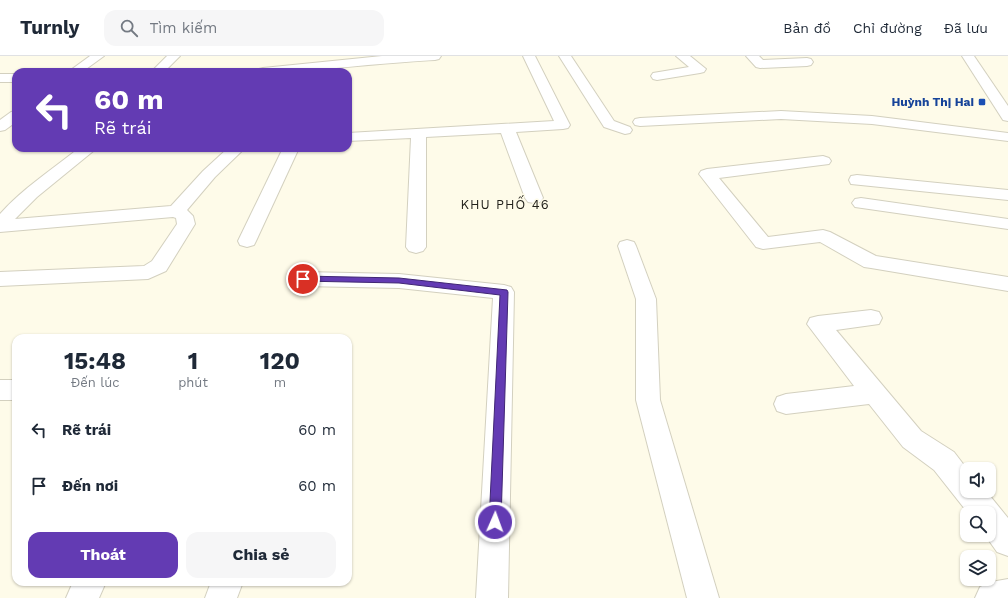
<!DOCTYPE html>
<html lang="vi">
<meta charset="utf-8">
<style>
:root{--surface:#fff;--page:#f6f6f7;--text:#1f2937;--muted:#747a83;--line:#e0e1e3;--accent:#633bb3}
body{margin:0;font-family:"Work Sans",sans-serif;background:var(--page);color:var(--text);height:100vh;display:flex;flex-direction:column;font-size:15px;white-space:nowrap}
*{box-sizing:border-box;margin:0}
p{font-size:13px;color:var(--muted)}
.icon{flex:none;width:22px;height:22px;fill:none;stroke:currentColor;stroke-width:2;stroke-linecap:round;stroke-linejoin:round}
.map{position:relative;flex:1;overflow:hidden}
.sheet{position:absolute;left:12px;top:278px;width:340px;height:252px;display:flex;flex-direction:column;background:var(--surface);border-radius:12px;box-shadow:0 1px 3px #0004}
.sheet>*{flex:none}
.hud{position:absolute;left:12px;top:12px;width:340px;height:84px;border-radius:12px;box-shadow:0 1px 3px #0004;background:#633bb3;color:#fff;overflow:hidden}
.buttons{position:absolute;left:960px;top:406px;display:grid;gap:8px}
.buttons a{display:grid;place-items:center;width:36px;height:36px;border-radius:8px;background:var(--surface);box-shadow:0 1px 3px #0004;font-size:20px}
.pin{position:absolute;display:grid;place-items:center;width:34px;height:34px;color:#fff;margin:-17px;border:2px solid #fff;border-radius:50%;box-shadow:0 1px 4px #0007}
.me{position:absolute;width:44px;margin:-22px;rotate:2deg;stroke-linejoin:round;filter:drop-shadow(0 0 3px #0008)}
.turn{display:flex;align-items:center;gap:14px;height:84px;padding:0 16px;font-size:18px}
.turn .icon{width:52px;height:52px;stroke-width:2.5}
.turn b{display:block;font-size:28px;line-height:34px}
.eta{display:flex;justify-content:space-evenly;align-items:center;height:68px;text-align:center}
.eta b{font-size:24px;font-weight:700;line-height:28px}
.action{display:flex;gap:8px;margin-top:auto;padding:8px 16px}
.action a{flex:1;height:46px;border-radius:12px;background:var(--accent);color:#fff;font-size:16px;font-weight:700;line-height:46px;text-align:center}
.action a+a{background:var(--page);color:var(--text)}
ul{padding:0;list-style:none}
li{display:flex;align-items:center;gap:12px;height:56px;padding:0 16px}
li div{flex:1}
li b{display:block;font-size:15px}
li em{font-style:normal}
header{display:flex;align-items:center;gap:24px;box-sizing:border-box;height:56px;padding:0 20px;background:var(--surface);border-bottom:1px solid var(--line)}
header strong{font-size:19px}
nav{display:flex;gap:22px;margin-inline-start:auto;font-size:14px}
.search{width:280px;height:36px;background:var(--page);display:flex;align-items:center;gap:10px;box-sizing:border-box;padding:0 14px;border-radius:12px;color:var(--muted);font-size:15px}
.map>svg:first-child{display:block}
</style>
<header>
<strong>Turnly</strong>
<div class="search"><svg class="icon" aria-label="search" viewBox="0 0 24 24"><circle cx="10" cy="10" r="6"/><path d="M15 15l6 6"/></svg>Tìm kiếm</div>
<nav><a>Bản đồ</a><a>Chỉ đường</a><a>Đã lưu</a></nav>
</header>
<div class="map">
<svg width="1008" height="542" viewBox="0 0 1008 542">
<rect width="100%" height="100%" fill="#fefbe9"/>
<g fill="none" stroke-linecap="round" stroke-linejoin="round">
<g stroke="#d3d0bf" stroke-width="2">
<g id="minor">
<polygon points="90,0 104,0 82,16 68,16"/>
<polygon points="167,0 180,0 164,16 151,16"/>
<path d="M382,0h59l-2,3 -4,1c-60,3 -119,12 -178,12l2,-3 4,-1z"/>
<polygon points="523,0 535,0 570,69 568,72 563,73 516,76 543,142 540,146 534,147 528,146 525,142 501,77 426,81 426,191 423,195 416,197 409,195 406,191 411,82 348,85 348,77 554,65"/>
<polygon points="559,0 571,0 614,65 630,71 632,74 630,77 625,78 604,71"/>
<polygon points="676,0 690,0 706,13 704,16 700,17 657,24 653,23 651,20 653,17 689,11"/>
<polygon points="746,0 759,0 763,4 807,2 811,3 813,6 811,9 807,10 760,12 756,11"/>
<polygon points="962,0 974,0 1008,50 1008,65 1003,64"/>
<rect x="0" y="18" width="16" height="8"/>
<polygon points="16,55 16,66 5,74 0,75 0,64 11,56"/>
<polygon points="781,55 872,60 1008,77 1008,85 872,68 781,63 640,70 635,69 633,66 635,63 640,62"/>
<path d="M79,92h18l-60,49 -22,22 156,-13 32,-35 25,-23h17l-30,29 -28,33 6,6 2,8 -29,47 -18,8 -148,7v-14l144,-6 8,-5 25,-37 -1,-6 -3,-1 -173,15v-18c23,-26 53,-45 79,-66z"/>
<polygon points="283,92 299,92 256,185 254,189 247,191 240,189 238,185"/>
<polygon points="823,100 829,102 831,105 829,108 719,122 768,181 823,174 830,176 876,200 1008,221 1008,235 871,212 864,211 820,186 763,193 756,191 699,118 701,115 707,113"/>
<polygon points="857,119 1008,134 1008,144 851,128 849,124 851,120"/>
<polygon points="861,142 1008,163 1008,173 855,151 852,147 855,143"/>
<polygon points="627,184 634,186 636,190 656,243 660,344 719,542 687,542 636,344 636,243 618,190 620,186"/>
<polygon points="303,216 399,218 504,229 511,231 514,236 508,542 476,542 493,242 399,232 303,230 296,228 293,223 296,218"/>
<polygon points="871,254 879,256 882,262 879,268 836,274 921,375 954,396 967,413 967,435 986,435 1008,462 1008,500 997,496 985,479 989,479 989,457 968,457 934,414 903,391 869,348 786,358 777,355 774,348 777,341 786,338 854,330 807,268 810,262 818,260"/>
<rect x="0" y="324" width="16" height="20"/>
<polygon points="1008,523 1008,542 975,542 980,531 991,526"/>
<polygon points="73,526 106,526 99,542 66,542"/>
<polygon points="211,526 243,526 237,542 205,542"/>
</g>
</g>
<use href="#minor" fill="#fff" fill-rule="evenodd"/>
</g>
<polygon fill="#633bb3" stroke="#402674" points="303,220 399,222 507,234 508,236 501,466 499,470 495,471 491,470 489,466 500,239 399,227 300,225 299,223 300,221"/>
<rect fill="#1a4fb4" stroke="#fefbe9" stroke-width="1.5" x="978" y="42" width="8" height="8" rx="2"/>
<g text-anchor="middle" stroke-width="3" stroke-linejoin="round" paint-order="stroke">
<g font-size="12" font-weight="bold" fill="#164399" stroke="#fefbe9" text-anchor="end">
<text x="974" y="50">Huỳnh Thị Hai</text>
</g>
<g font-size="13" letter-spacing="1" fill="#22211b" stroke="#fefbe9">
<text x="505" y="153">KHU PHỐ 46</text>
</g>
</g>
</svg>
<div class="buttons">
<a><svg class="icon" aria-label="sound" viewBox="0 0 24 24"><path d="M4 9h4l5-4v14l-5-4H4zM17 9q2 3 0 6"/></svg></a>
<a><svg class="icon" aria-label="search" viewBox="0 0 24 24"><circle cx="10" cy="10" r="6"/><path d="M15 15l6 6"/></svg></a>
<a><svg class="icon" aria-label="layers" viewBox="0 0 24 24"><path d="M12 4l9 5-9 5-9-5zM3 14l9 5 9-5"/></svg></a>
</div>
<div class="pin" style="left:303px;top:223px;background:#d93025"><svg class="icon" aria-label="arrive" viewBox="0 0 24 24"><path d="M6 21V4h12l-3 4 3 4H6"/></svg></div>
<svg class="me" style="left:495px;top:466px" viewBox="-20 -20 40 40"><circle r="17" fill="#633bb3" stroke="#fff" stroke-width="3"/><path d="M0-11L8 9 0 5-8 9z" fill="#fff"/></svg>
<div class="hud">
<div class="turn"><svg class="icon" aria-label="left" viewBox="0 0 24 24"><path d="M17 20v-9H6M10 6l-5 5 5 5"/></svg><div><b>60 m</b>Rẽ trái</div></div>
</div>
<section class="sheet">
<div class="eta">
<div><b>15:48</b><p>Đến lúc</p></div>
<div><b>1</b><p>phút</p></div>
<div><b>120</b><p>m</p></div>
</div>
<ul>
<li><svg class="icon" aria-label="left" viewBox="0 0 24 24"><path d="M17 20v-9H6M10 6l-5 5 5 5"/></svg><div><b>Rẽ trái</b></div><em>60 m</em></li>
<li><svg class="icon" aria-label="arrive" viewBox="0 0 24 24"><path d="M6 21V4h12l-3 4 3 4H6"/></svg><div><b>Đến nơi</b></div><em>60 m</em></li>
</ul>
<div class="action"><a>Thoát</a><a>Chia sẻ</a></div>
</section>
</div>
